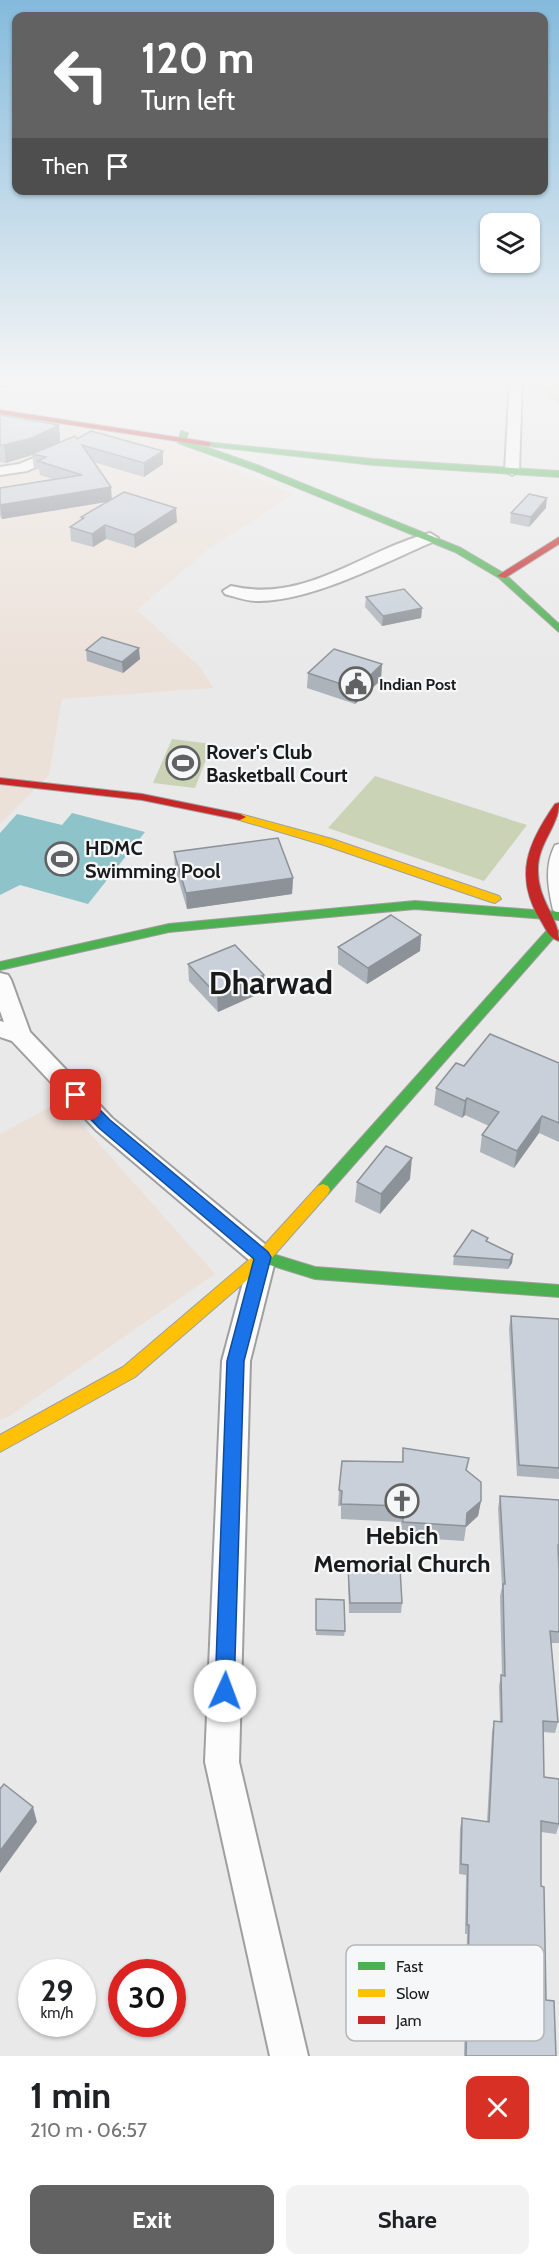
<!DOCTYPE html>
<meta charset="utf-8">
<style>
:root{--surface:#fff;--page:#f2f2f2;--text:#202124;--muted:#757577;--accent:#626263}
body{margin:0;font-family:Cabin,sans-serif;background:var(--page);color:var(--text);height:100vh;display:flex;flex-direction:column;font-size:22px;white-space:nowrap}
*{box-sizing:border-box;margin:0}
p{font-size:20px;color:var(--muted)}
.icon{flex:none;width:33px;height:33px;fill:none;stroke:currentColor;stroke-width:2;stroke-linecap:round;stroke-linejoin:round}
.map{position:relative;height:2056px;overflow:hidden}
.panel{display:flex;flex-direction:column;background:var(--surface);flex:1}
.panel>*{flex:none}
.top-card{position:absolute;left:12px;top:12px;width:536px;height:183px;border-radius:12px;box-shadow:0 2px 4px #0004;background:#626263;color:#fff;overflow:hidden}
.fabs{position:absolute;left:480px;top:213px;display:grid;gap:12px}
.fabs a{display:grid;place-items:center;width:60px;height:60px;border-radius:12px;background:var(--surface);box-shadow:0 2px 4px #0004;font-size:30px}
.speed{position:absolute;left:18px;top:1959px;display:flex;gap:12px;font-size:30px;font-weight:700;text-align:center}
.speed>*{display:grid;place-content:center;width:78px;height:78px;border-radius:50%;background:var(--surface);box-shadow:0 2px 4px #0004;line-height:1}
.speed small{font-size:15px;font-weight:400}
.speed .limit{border:9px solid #d22;background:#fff;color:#111}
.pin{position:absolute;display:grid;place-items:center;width:51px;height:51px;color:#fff;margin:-26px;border-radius:12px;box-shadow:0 3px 9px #0006}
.me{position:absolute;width:66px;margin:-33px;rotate:2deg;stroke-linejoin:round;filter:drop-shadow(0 0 4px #0008)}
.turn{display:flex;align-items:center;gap:21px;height:126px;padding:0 30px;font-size:27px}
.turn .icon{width:78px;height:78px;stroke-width:2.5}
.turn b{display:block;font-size:42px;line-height:51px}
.then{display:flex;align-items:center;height:57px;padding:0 30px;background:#0003;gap:12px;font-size:22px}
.round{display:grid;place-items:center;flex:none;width:63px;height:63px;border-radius:12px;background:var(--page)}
.overview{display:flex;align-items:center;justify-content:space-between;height:102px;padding:0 30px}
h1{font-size:36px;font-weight:800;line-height:45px}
.button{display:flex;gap:12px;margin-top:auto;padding:12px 30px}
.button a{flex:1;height:69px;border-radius:12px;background:var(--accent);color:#fff;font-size:24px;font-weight:800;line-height:69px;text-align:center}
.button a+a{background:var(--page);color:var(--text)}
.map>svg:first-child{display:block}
</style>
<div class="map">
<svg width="559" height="2056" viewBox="0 0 559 2056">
<rect width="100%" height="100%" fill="#e9e9e9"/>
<g fill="#ece1d9">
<polygon points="0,416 169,442 294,494 208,549 137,610 201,668 213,688 62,699 49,775 0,824"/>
<polygon points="61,1101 215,1274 8,1417 0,1420 0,1134"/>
</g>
<g fill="#cad3b6">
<polygon points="530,378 559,378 559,405 540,392 532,391"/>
<polygon points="172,739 212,744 195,788 153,783"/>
<polygon points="375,776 527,825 484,881 328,828"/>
</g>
<polygon fill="#8fc3ca" points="72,813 145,832 88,904 20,885 0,895 0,833 17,814 62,825"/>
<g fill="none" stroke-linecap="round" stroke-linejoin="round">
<g stroke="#9f9f9f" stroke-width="3">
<path id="lane" d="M559,844v70l-6,-4c-5,-22 -9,-44 2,-65z"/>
</g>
<g stroke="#9f9f9f" stroke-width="4">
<g id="street">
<polygon points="0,378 9,378 5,385 0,386"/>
<polygon points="510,378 522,378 519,471 512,475 505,471"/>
<polygon points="61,447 68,451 66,454 27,471 0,475 0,467 19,464"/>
<path d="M430,533l8,5 -3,3c-50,21 -124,61 -178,60 -11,0 -21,-4 -32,-7l-2,-3 8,-5c75,18 132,-36 199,-53z"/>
<polygon points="0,973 8,975 11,980 30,1032 112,1118 272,1250 276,1257 250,1361 239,1762 308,2056 270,2056 205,1762 222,1361 249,1260 96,1130 12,1041 0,1037 0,1021 4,1022 0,1011"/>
</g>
</g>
<g stroke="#9f9f9f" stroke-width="2">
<g id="fast">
<polygon points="181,431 188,433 186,440 257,465 461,548 505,574 559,624 559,632 499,578 455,552 251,469 178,443"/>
<polygon points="205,442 373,459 559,471 559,477 373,465 208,446 204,444"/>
<polygon points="415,901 559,912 559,920 415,909 169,932 0,970 0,962 169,924"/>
<polygon points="553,927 559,931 557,934 328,1194 318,1194 316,1190 318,1186 549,928"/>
<polygon points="263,1251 315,1267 559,1285 559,1297 315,1279 257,1261 255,1257 257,1253"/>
</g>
</g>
<g stroke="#9f9f9f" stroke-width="2">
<g id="slow">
<polygon points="240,814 332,839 499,896 501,899 495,903 491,902 324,845 236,819 234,817 236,815"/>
<polygon points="323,1184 328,1186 330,1190 328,1194 269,1261 135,1377 0,1452 0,1435 123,1367 257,1253 318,1186"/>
</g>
</g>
<g stroke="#9f9f9f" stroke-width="2">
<g id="jam">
<polygon points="0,410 208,442 212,444 208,446 0,414"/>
<polygon points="559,537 559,544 505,578 497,576"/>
<polygon points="0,778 142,794 240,814 246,817 240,820 142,800 0,784"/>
<path d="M559,803c0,23 -21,40 -21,66 -1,31 21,48 21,72 -9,-2 -14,-13 -18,-20 -28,-45 -13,-78 14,-117z"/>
</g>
</g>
<use href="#lane" fill="#fcfcfc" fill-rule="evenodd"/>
<use href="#street" fill="#fcfcfc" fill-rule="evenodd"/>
<use href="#fast" fill="#4caf50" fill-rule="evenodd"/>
<use href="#slow" fill="#ffc107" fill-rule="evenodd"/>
<use href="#jam" fill="#c62828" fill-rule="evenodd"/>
</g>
<g fill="#adb3bb">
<polygon points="0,415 59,425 60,442 77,439 163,464 144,477 93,462 112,499 177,522 135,548 106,539 93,547 71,541 70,527 81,520 81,517 107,502 2,519 0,516 0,488 53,479 40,475 39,469 34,468 32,455 6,463 0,462"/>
<polygon points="546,508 529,527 510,523 511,513"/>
<polygon points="366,597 422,608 421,618 382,626 365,607"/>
<polygon points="86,650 140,659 123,673 87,661"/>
<polygon points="308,673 381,680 355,704 307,688"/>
<polygon points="174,852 293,878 292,894 187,909 175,868"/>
<polygon points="421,935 420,951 367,984 338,964 338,947"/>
<polygon points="188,964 265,991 218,1012 189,981"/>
<polygon points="559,1063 559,1142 539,1133 514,1168 480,1152 482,1135 489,1126 465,1115 462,1118 434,1105 436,1088 464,1066"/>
<polygon points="410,1179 380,1214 355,1202 357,1182"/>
<polygon points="488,1242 513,1254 512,1263 508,1269 453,1265 454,1256"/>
<polygon points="511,1316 559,1319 559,1479 517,1476 509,1328"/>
<polygon points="403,1448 467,1471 481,1501 478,1516 466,1527 464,1541 402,1537 401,1522 341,1519 341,1506 338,1506 339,1490 402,1462"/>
<polygon points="500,1496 559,1500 558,1557 559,1643 551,1643 558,1722 555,1733 543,1732 544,1777 559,1779 559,1825 556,1834 541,1832 541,1886 546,2000 556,2056 464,2056 467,1934 465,1934 466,1875 459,1874 460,1828 462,1818 487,1822 492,1732 494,1721 500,1722 499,1686 501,1675 502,1675 500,1596 502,1587 498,1508"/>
<polygon points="348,1568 402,1603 401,1613 349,1613 348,1579"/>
<polygon points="316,1599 345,1631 344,1636 316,1635"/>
</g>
<g fill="#8d9298">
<polygon points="59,425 60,442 32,454 32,455 6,463 4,445"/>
<polygon points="163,451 163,464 144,477 144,463"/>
<polygon points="111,487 112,501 2,519 0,505"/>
<polygon points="547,498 546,508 529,527 531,517"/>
<polygon points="176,508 177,522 135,548 134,535"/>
<polygon points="105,525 106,539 93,547 92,534"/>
<polygon points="422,608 421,618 382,626 383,616"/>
<polygon points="139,648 140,659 123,673 122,662"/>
<polygon points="382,664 381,680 355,704 356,689"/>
<polygon points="293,878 292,894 187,909 186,893"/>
<polygon points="421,935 420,951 367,984 368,968"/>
<polygon points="264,975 265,991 218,1012 217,995"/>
<polygon points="467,1098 465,1115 462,1118 465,1101"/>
<polygon points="542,1116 539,1133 514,1168 517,1151"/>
<polygon points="412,1158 410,1179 380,1214 381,1194"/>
<polygon points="513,1254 512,1263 508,1269 510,1260"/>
<polygon points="481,1501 478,1516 466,1527 467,1513"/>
<polygon points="33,1807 37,1822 0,1873 0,1851"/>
</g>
<g fill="#c9d0d9" stroke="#8d9298" stroke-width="1.5">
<polygon points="0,415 59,425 32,438 4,445 0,445"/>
<polygon points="91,431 163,451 144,463 82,445 111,487 0,505 0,488 82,475 38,461 46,457 32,454 75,436 77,439"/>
<polygon points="124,492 176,508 134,535 105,525 92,534 70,527 84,518 81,517"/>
<polygon points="529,494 547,498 531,517 511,513"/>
<polygon points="404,589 422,608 383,616 366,597"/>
<polygon points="102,637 139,648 122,662 86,650"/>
<polygon points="334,649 382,664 356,689 308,673"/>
<polygon points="278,838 293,878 186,893 174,852"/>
<polygon points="391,915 421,935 368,968 338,947"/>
<polygon points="235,945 264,975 217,995 188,964"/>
<polygon points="490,1034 559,1063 559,1123 542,1116 517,1151 482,1135 499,1112 467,1098 465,1101 436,1088 456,1063 464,1066"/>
<polygon points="386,1146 412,1158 381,1194 357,1182"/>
<polygon points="472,1230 488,1238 486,1241 513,1254 510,1260 454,1256"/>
<polygon points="511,1316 559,1319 559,1468 519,1465"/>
<polygon points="403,1448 469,1458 466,1470 481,1482 481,1501 467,1513 466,1526 403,1522 403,1506 341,1504 342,1491 339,1490 342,1461 403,1462"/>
<polygon points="500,1496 559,1500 559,1545 558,1545 559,1570 559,1632 550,1631 558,1722 543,1721 544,1777 559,1779 559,1824 541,1821 541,1886 544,1887 546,2000 554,2001 556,2056 466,2056 469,1925 467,1925 468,1865 461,1864 462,1818 489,1822 494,1721 502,1722 501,1675 505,1676 503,1584 505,1584"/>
<polygon points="348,1568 400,1568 402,1603 350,1603"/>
<polygon points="316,1599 344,1600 345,1631 316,1630"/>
<polygon points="4,1784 33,1807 0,1851 0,1789"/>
</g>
<linearGradient id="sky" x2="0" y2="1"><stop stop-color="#84badc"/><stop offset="0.57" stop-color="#f5f5f5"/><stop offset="1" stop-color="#f5f5f5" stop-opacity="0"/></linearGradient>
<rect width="559" height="666" fill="url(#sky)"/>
<polygon fill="#1a73e8" stroke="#114b97" stroke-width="1.5" points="76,1090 81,1091 110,1120 268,1252 271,1257 244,1361 234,1691 232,1698 225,1701 218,1698 215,1691 227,1361 254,1259 99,1128 71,1099 69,1095"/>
<defs>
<g id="civic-ring" transform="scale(1.725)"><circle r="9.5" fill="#f6f7f8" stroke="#626263" stroke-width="1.5"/><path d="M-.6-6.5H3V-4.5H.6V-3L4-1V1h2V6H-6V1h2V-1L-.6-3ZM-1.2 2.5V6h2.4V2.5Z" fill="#626263"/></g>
<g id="stadium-ring" transform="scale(1.725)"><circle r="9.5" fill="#f6f7f8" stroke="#626263" stroke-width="1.5"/><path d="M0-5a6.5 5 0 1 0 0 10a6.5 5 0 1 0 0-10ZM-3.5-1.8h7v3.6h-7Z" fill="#626263"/></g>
<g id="church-ring" transform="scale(1.725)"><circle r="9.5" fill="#f6f7f8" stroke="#626263" stroke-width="1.5"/><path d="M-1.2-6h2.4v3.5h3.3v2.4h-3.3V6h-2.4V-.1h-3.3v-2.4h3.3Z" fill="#626263"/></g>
</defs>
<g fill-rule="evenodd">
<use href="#civic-ring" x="356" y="684"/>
<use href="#stadium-ring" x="183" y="763"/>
<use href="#stadium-ring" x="62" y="859"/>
<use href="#church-ring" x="402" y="1501"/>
</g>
<g text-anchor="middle" stroke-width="4.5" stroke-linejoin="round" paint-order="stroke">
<g font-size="16" font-weight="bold" fill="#1a1a1b" stroke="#f6f7f8" text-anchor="start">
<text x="379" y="690">Indian Post</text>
</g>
<g font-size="20" font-weight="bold" fill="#1a1a1b" stroke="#f6f7f8" text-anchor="start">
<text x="206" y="759">Rover's Club<tspan x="206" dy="23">Basketball Court</tspan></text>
<text x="85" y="855">HDMC<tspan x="85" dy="23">Swimming Pool</tspan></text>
</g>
<g font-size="24" font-weight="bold" fill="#1a1a1b" stroke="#f6f7f8">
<text x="402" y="1544">Hebich<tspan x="402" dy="28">Memorial Church</tspan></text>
</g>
<g font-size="32" font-weight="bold" fill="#1a1a1b" stroke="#f6f7f8">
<text x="271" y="994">Dharwad</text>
</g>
</g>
<rect x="346" y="1945" width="198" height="96" rx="9" fill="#f6f7f8" stroke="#b4b5b6" stroke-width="1.5"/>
<rect x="358" y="1962" width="27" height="8" fill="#4caf50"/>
<rect x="358" y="1989" width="27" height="8" fill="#ffc107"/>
<rect x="358" y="2016" width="27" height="8" fill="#c62828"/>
<g font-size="16" fill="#1a1a1b">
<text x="396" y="1972">Fast</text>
<text x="396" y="1999">Slow</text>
<text x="396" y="2026">Jam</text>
</g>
</svg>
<div class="fabs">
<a><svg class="icon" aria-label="layers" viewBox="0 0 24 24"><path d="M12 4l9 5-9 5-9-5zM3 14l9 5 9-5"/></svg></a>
</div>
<div class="speed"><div>29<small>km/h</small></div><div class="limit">30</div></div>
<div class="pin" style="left:76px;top:1095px;background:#d93025"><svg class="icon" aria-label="arrive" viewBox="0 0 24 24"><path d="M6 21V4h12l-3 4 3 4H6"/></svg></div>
<svg class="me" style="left:225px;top:1691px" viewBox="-20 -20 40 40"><circle r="19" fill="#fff"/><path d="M0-13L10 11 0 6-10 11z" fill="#1a73e8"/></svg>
<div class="top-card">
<div class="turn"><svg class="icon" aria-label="left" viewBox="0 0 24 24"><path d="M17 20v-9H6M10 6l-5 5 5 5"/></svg><div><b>120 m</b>Turn left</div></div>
<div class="then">Then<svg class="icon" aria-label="arrive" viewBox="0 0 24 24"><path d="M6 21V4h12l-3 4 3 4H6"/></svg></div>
</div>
</div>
<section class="panel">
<div class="overview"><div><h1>1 min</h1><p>210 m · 06:57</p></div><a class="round" style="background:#d93025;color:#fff"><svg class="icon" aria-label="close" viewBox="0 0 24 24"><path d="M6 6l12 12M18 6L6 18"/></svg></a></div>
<div class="button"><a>Exit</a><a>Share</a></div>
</section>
